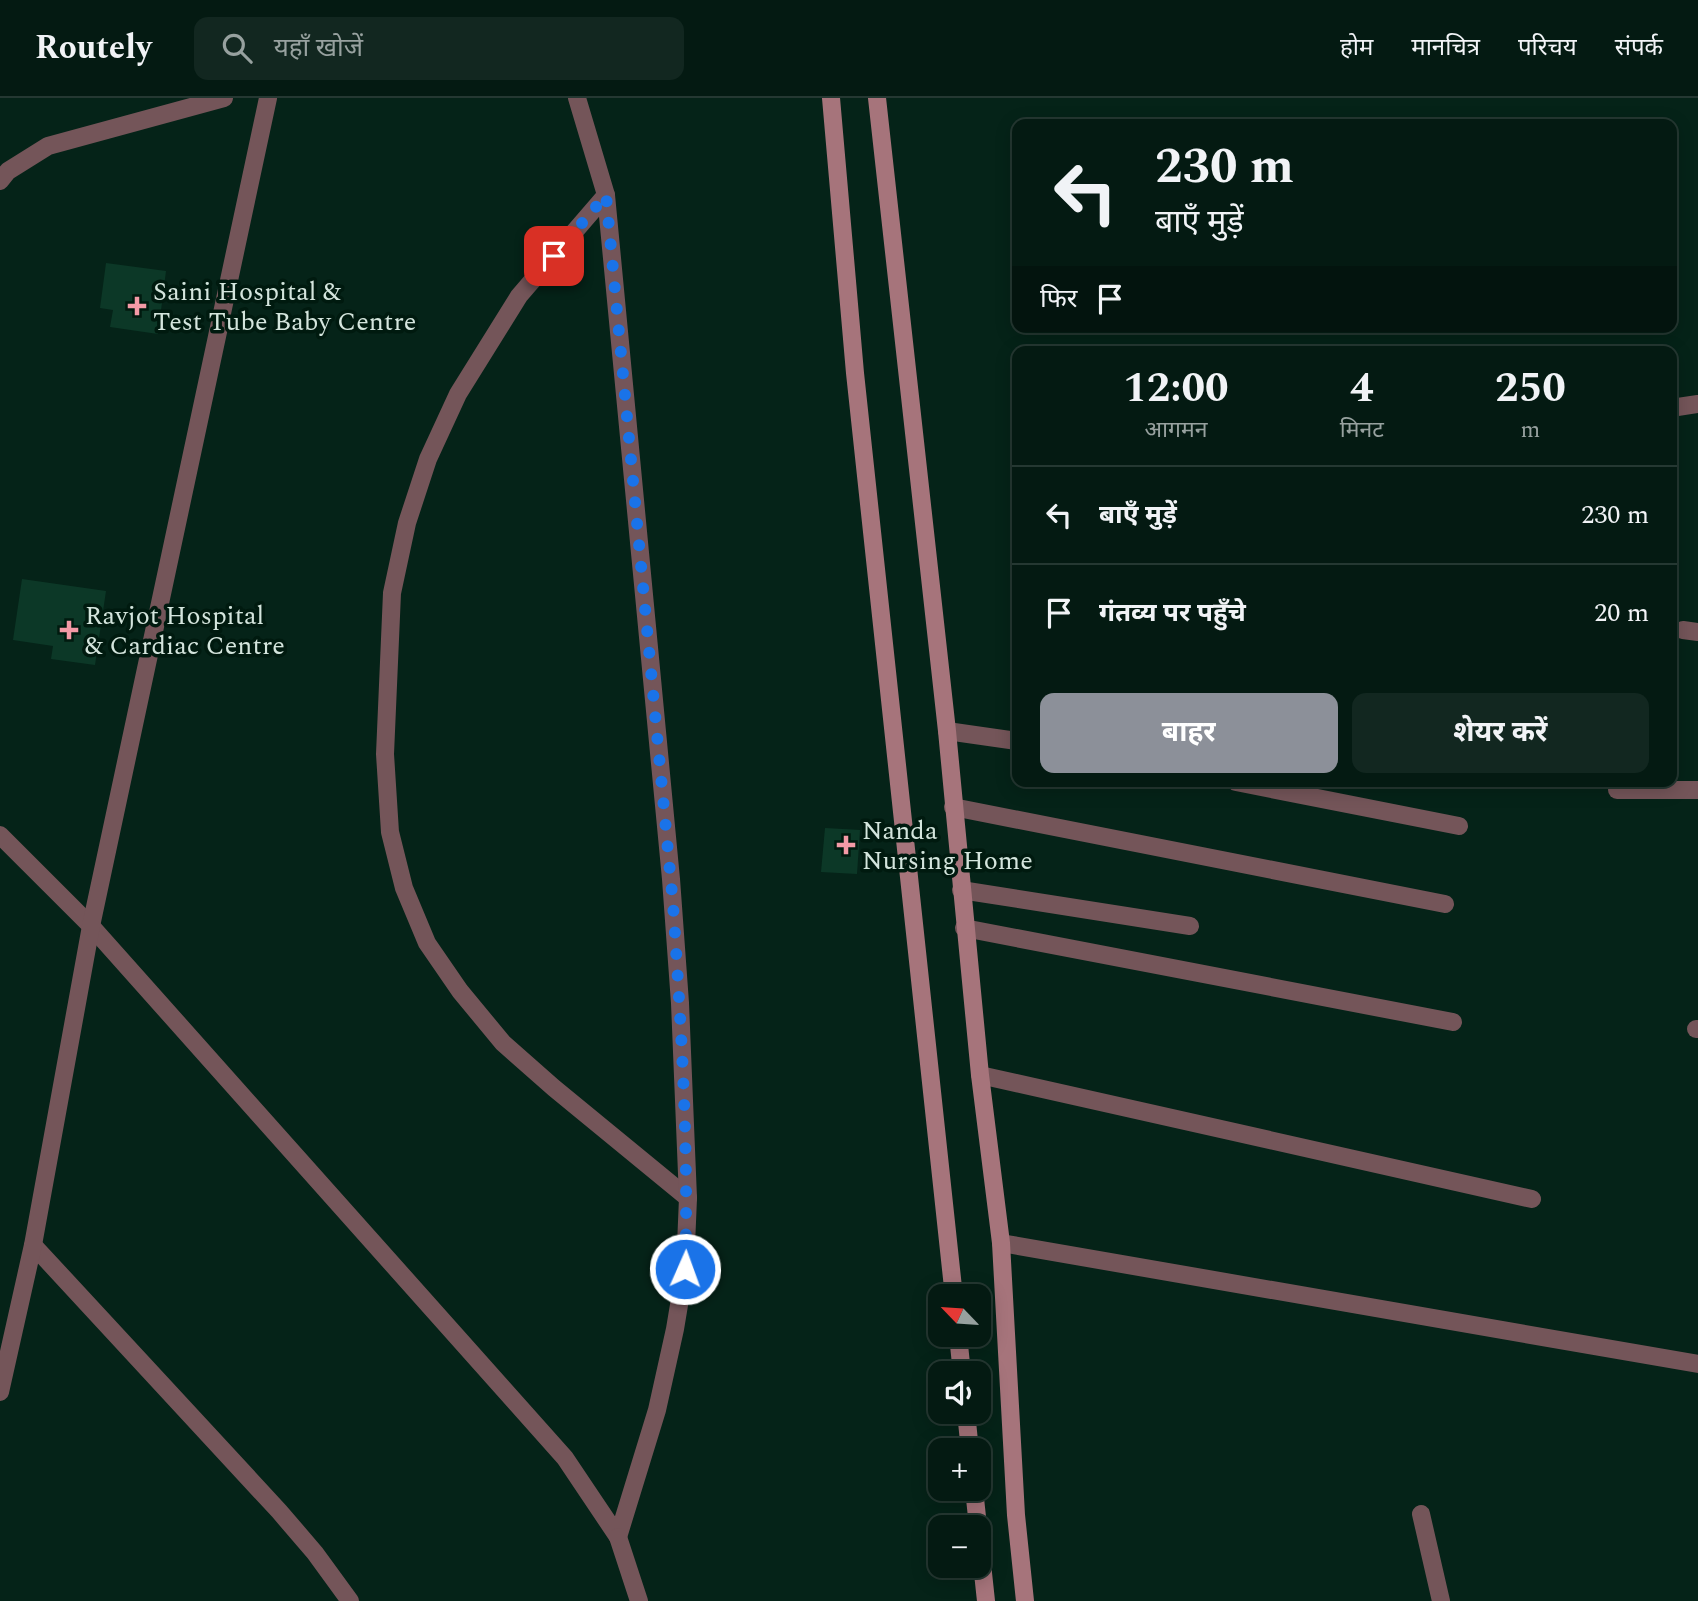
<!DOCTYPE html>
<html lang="hi">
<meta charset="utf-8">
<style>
:root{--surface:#041a12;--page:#122720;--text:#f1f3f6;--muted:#97a19f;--line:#253832;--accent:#8c9099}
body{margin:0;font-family:Spectral,"Noto Sans Devanagari",serif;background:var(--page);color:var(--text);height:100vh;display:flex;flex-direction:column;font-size:26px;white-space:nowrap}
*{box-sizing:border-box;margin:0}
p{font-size:23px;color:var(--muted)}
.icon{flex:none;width:38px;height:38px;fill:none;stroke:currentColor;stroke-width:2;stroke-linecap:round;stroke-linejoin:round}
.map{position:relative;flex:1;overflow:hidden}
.side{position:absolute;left:1012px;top:248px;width:665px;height:441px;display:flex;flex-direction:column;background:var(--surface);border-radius:14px;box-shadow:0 4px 18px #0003,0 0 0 2px var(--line)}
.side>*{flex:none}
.banner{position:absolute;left:1012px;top:21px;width:665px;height:214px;border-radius:14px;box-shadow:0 4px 18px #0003,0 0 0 2px var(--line);background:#041a12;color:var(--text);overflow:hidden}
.needle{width:46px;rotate:295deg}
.fabs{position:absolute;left:928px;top:1186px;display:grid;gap:14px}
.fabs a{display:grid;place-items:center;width:63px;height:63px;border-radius:14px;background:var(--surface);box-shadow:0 4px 18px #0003,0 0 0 2px var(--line);font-size:35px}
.pin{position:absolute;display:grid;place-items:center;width:60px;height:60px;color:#fff;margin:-30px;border-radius:14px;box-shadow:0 4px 10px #0006}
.me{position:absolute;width:77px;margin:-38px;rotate:2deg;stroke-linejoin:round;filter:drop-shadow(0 0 5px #0008)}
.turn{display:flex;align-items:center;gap:24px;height:147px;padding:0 28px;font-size:32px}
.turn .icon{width:91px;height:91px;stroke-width:2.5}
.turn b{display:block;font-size:49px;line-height:60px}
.then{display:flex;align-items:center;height:66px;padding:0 28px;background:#0003;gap:14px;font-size:26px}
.eta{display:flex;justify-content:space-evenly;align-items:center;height:119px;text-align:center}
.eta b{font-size:42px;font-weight:700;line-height:49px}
.cta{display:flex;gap:14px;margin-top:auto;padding:14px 28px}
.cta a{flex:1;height:80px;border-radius:14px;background:var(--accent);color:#fff;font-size:28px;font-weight:700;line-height:80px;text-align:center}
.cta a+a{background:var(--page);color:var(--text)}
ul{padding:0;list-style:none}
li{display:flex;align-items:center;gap:21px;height:98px;padding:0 28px;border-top:2px solid var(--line)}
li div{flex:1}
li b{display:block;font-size:26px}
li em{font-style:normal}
header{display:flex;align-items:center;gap:42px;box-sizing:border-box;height:98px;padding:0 35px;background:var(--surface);border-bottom:2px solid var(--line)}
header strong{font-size:33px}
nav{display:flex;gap:38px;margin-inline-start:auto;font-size:24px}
.search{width:490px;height:63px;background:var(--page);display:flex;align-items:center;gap:18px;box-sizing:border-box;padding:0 24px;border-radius:14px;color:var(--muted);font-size:26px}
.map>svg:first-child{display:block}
</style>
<header>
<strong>Routely</strong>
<div class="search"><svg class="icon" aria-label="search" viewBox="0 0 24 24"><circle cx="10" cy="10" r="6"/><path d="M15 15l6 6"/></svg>यहाँ खोजें</div>
<nav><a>होम</a><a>मानचित्र</a><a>परिचय</a><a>संपर्क</a></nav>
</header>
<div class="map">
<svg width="1698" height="1503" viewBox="0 0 1698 1503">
<rect width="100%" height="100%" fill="#052318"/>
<g fill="#0c3827">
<polygon points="106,165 166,173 158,236 110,229 113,212 100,210"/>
<polygon points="22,481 106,493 95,567 51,561 53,548 13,542"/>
<polygon points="825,730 860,732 857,776 821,774"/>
</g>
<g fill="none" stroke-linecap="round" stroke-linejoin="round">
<g stroke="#745559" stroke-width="18">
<polyline points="0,83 8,73 48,48 224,0"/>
<polyline points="606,97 519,198 458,296 428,361 407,425 392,495 385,656 390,734 404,790 427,845 460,893 503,945 554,990 688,1100"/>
<polyline points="1671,310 1698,306"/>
<polyline points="1683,532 1698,534"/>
<polyline points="947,633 1017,643"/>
<polyline points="1236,684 1459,728"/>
<polyline points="1617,692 1698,692"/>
<polyline points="953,709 1445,806"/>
<polyline points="0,737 91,828 565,1360 618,1439 657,1312 675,1231 685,1171 688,1100 680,905 671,781 606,97 577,0"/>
<polyline points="961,792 1190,828"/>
<polyline points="964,830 1453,924"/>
<polyline points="1696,931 1698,931"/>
<polyline points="980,977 1532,1101"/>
<polyline points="1001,1145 1698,1266"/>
<polyline points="33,1147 279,1413 315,1455 350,1503"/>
<polyline points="0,1294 33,1147 91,828 268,0"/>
<polyline points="1421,1416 1441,1503"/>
<polyline points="618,1439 639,1503"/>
</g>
<g stroke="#a6747b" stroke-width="18">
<polyline points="831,0 855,275 954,1199"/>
<polyline points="877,0 947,633 980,977 1001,1145 1016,1417 1025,1503"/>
<polyline points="958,1237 962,1276"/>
<polyline points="966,1314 970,1353"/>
<polyline points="974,1391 986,1503"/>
</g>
</g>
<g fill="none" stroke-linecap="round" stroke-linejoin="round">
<path stroke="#1a73e8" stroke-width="12" stroke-dasharray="0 21.6" d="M554,158l52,-61 67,709c8,121 16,243 12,365"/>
</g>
<g fill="#f49aa6" stroke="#001a0f" stroke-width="2.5">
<path d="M133.5 197.5h7v7h7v7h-7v7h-7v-7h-7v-7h7z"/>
<path d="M65.5 521.5h7v7h7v7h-7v7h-7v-7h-7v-7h7z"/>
<path d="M842.5 736.5h7v7h7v7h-7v7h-7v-7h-7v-7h7z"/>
</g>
<g text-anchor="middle" stroke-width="7" stroke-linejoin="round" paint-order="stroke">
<g font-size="26" fill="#d4e5dd" stroke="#001a0f" text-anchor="start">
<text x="153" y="202">Saini Hospital &amp;<tspan x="153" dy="30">Test Tube Baby Centre</tspan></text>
<text x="85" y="526">Ravjot Hospital<tspan x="85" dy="30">&amp; Cardiac Centre</tspan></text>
<text x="862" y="741">Nanda<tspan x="862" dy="30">Nursing Home</tspan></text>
</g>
</g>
</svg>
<div class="fabs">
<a><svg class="needle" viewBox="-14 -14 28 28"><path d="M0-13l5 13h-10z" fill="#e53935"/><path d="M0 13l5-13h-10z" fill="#97a19f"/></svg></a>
<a><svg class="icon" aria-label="sound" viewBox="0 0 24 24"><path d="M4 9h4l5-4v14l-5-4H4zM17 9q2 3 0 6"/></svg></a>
<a>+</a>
<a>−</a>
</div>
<div class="pin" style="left:554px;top:158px;background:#d93025"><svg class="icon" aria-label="arrive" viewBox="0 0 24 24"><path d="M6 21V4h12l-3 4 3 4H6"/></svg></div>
<svg class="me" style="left:685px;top:1171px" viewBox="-20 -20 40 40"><circle r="17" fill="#1a73e8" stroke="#fff" stroke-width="3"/><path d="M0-11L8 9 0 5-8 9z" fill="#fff"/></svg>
<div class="banner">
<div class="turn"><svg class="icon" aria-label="left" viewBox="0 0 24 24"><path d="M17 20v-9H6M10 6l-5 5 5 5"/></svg><div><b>230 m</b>बाएँ मुड़ें</div></div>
<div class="then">फिर<svg class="icon" aria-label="arrive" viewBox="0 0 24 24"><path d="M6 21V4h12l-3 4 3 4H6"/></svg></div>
</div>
<section class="side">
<div class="eta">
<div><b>12:00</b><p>आगमन</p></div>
<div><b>4</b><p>मिनट</p></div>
<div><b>250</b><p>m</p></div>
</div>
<ul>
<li><svg class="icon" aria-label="left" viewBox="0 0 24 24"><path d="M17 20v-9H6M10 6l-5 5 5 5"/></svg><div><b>बाएँ मुड़ें</b></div><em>230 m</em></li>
<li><svg class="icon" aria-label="arrive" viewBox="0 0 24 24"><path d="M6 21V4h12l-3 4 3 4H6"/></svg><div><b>गंतव्य पर पहुँचे</b></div><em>20 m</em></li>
</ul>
<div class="cta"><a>बाहर</a><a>शेयर करें</a></div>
</section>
</div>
